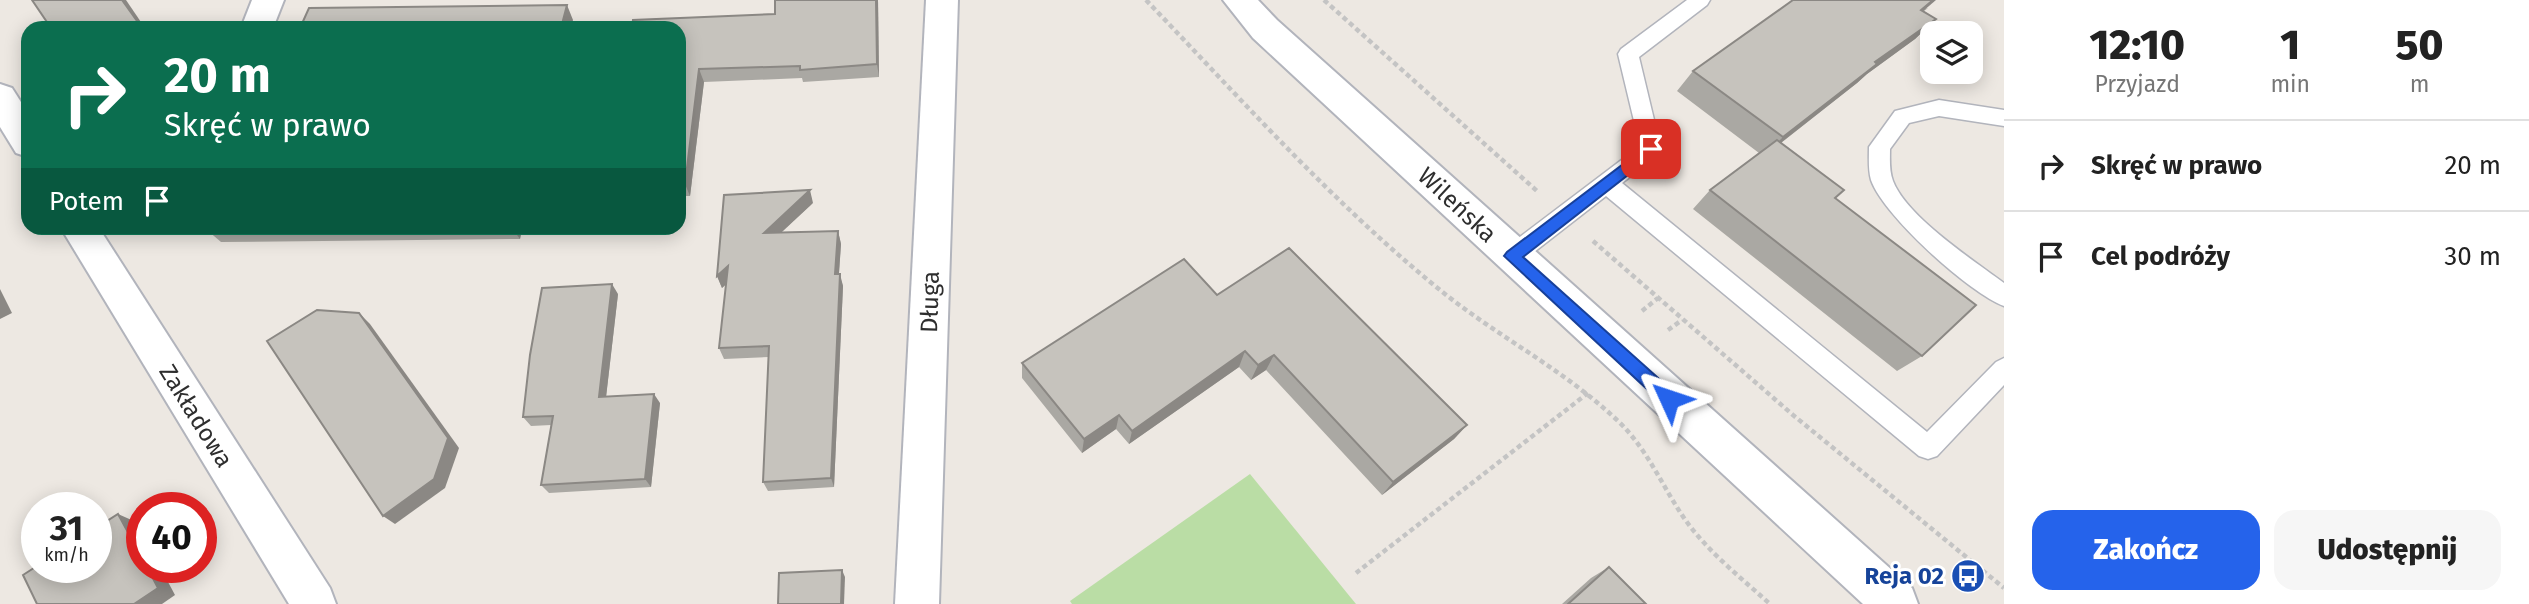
<!DOCTYPE html>
<html lang="pl">
<meta charset="utf-8">
<style>
:root{--surface:#fff;--page:#f6f6f6;--text:#222;--muted:#767676;--line:#e0e0e0;--accent:#2563eb}
body{margin:0;font-family:"Fira Sans",sans-serif;background:var(--page);color:var(--text);height:100vh;display:flex;flex-direction:column;font-size:26px;white-space:nowrap}
*{box-sizing:border-box;margin:0}
p{font-size:23px;color:var(--muted)}
.icon{flex:none;width:38px;height:38px;fill:none;stroke:currentColor;stroke-width:2;stroke-linecap:round;stroke-linejoin:round}
.map{position:relative;flex:1;overflow:hidden}
.sheet{display:flex;flex-direction:column;background:var(--surface);width:525px}
.sheet>*{flex:none}
.banner{position:absolute;left:21px;top:21px;width:665px;height:214px;border-radius:21px;box-shadow:0 4px 18px #0003;background:#0b6e4f;color:#fff;overflow:hidden}
.buttons{position:absolute;left:1920px;top:21px;display:grid;gap:14px}
.buttons a{display:grid;place-items:center;width:63px;height:63px;border-radius:14px;background:var(--surface);box-shadow:0 4px 18px #0003;font-size:35px}
.speed{position:absolute;left:21px;top:492px;display:flex;gap:14px;font-size:35px;font-weight:700;text-align:center}
.speed>*{display:grid;place-content:center;width:91px;height:91px;border-radius:50%;background:var(--surface);box-shadow:0 4px 18px #0003;line-height:1}
.speed small{font-size:18px;font-weight:400}
.speed .limit{border:10px solid #d22;background:#fff;color:#111}
.pin{position:absolute;display:grid;place-items:center;width:60px;height:60px;color:#fff;margin:-30px;border-radius:14px;box-shadow:0 4px 10px #0006}
.me{position:absolute;width:77px;margin:-38px;rotate:312deg;stroke-linejoin:round;filter:drop-shadow(0 0 5px #0008)}
.turn{display:flex;align-items:center;gap:24px;height:147px;padding:0 28px;font-size:32px}
.turn .icon{width:91px;height:91px;stroke-width:2.5}
.turn b{display:block;font-size:49px;line-height:60px}
.then{display:flex;align-items:center;height:66px;padding:0 28px;background:#0003;gap:14px;font-size:26px}
.eta{display:flex;justify-content:space-evenly;align-items:center;height:119px;text-align:center}
.eta b{font-size:42px;font-weight:800;line-height:49px}
.cta{display:flex;gap:14px;margin-top:auto;padding:14px 28px}
.cta a{flex:1;height:80px;border-radius:21px;background:var(--accent);color:#fff;font-size:28px;font-weight:800;line-height:80px;text-align:center}
.cta a+a{background:var(--page);color:var(--text)}
ul{padding:0;list-style:none}
li{display:flex;align-items:center;gap:21px;height:91px;padding:0 28px;border-top:2px solid var(--line)}
li div{flex:1}
li b{display:block;font-size:26px}
li em{font-style:normal}
main{display:flex;flex:1;min-height:0}
.map>svg:first-child{display:block}
</style>
<main>
<div class="map">
<svg width="2004" height="604" viewBox="0 0 2004 604">
<rect width="100%" height="100%" fill="#ede8e2"/>
<polygon fill="#badda5" points="1250,474 1356,604 1072,604 1070,601"/>
<g fill="none" stroke-linecap="round" stroke-linejoin="round">
<g stroke="#b2b4bc" stroke-width="3">
<g id="service">
<polygon points="1687,0 1710,0 1707,5 1639,57 1661,149 1658,155 1622,183 1927,432 1996,362 2004,358 2004,385 1937,456 1928,459 1919,456 1606,196 1520,263 1512,265 1504,263 1501,256 1504,249 1640,146 1618,54 1621,49"/>
<path d="M1939,100l65,10v16l-65,-10 -30,7 -19,26c0,10 -1,22 3,32 14,36 80,79 111,102v23c-35,-13 -121,-91 -133,-126 -3,-10 -2,-23 -2,-33l26,-36z"/>
</g>
</g>
<g stroke="#b2b4bc" stroke-width="4">
<g id="minor">
<polygon points="252,0 284,0 273,28 241,28"/>
<polygon points="926,0 958,0 939,604 895,604"/>
<polygon points="0,84 12,88 28,113 28,157 16,153 0,127"/>
<polygon points="61,228 99,228 330,588 336,604 289,604"/>
</g>
</g>
<g stroke="#b2b4bc" stroke-width="4">
<polygon id="tertiary" points="1223,0 1258,0 1277,20 1912,588 1918,604 1863,604 1253,38"/>
</g>
<g stroke="#c4c4c4" stroke-width="4.5" stroke-dasharray="5 3.5" stroke-linecap="butt">
<path d="M1146,0c95,99 187,203 294,290 58,47 125,80 179,132 29,28 43,64 65,96 23,33 56,59 86,86"/>
<polyline points="1324,0 1537,191"/>
<polyline points="1593,241 1793,415 2004,588"/>
<polyline points="1642,311 1658,298"/>
<polyline points="1668,330 1682,320"/>
<polyline points="1356,573 1588,393"/>
</g>
<use href="#service" fill="#fff" fill-rule="evenodd"/>
<use href="#minor" fill="#fff" fill-rule="evenodd"/>
<use href="#tertiary" fill="#fff" fill-rule="evenodd"/>
</g>
<g fill="#aaa8a3">
<polygon points="775,0 878,0 879,77 803,82 802,78 704,82 690,196 679,196 679,28 775,14"/>
<polygon points="1928,8 1924,11 1936,19 1915,39 1867,74 1857,83 1781,143 1835,198 1922,356 1897,371 1693,209 1710,190 1759,153 1677,91 1693,71"/>
<polygon points="813,203 781,232 838,231 841,244 839,274 843,286 834,487 768,491 763,482 769,357 724,359 719,348 726,284 722,288 717,276"/>
<polygon points="208,228 522,228 520,239 221,242 207,230"/>
<polygon points="618,294 606,397 660,403 651,487 549,493 541,485 551,425 531,426 523,417"/>
<polygon points="1217,295 1467,425 1454,439 1382,495 1266,370 1251,380 1239,367 1129,444 1116,429 1082,453 1022,378 1022,363"/>
<polygon points="1609,567 1646,604 1562,604 1591,578"/>
</g>
<g fill="#8b8884">
<polygon points="122,0 126,0 145,28 142,28"/>
<polygon points="876,0 878,0 879,77 877,64"/>
<polygon points="1933,0 1936,0 1901,30 1921,10"/>
<polygon points="567,5 573,20 571,28 561,28"/>
<polygon points="1936,19 1915,39 1867,74 1857,83 1764,156 1783,137 1875,62"/>
<polygon points="699,69 704,82 690,196 685,184"/>
<polygon points="810,190 813,203 768,245 764,233"/>
<polygon points="512,228 522,228 520,239"/>
<polygon points="838,231 841,244 838,286 835,274"/>
<polygon points="728,266 733,278 722,288 717,276"/>
<polygon points="840,274 843,286 834,487 831,478"/>
<polygon points="612,284 618,294 605,406 599,397"/>
<polygon points="0,289 12,313 0,319"/>
<polygon points="359,313 370,324 459,448 445,488 395,524 383,516"/>
<polygon points="1245,351 1239,367 1129,444 1132,431"/>
<polygon points="1274,355 1266,370 1251,380 1258,365"/>
<polygon points="654,394 660,403 651,487 645,479"/>
<polygon points="1119,415 1116,429 1082,453 1084,439"/>
<polygon points="1467,425 1454,439 1382,495 1393,482"/>
<polygon points="118,514 136,522 142,533 142,558"/>
<polygon points="147,567 160,567 175,595 162,604 134,604"/>
<polygon points="842,570 845,577 844,604 841,604"/>
</g>
<g fill="#c6c3bd" stroke="#8b8884" stroke-width="2">
<polygon points="32,0 122,0 142,28 51,28"/>
<polygon points="775,0 876,0 877,64 800,70 800,66 699,69 685,184 679,184 679,28 632,28 633,20 775,14"/>
<polygon points="1793,0 1933,0 1921,10 1936,19 1875,62 1877,64 1783,137 1693,71"/>
<polygon points="567,5 561,28 300,28 309,8"/>
<polygon points="1777,140 1844,190 1835,198 1976,305 1922,356 1710,190"/>
<polygon points="810,190 764,233 838,231 835,274 840,274 831,478 763,482 769,346 719,348 728,266 717,276 724,195"/>
<polygon points="208,228 426,228 207,230"/>
<polygon points="1289,248 1467,425 1393,482 1274,355 1258,365 1245,351 1132,431 1119,415 1084,439 1022,363 1184,259 1217,295"/>
<polygon points="612,284 599,397 654,394 645,479 541,485 553,416 523,417 530,355 542,288"/>
<polygon points="317,310 359,313 448,438 434,479 383,516 267,341"/>
<polygon points="118,514 142,558 142,567 147,567 158,588 134,604 37,604 23,575 37,566 96,567 96,528"/>
<polygon points="1609,567 1646,604 1568,604"/>
<polygon points="842,570 841,604 778,604 779,573"/>
</g>
<polygon fill="#2563eb" stroke="#184099" stroke-width="2" points="1651,143 1656,145 1658,149 1656,153 1523,257 1675,393 1677,399 1675,404 1669,406 1663,404 1504,256 1507,252"/>
<defs>
<g id="bus-disc" transform="scale(1.75)"><circle r="9.5" fill="#1a4fb4" stroke="#fff"/><path d="M-5-6H5V4H4V6H2V4H-2V6H-4V4H-5ZM-3.5-4V0h7V-4ZM-3.5 1.2v1.5H-2V1.2ZM2 1.2v1.5H3.5V1.2Z" fill="#fff"/></g>
</defs>
<g fill-rule="evenodd">
<use href="#bus-disc" x="1968" y="576"/>
</g>
<g text-anchor="middle" stroke-width="6" stroke-linejoin="round" paint-order="stroke">
<g font-size="24" fill="#2e2e2e" stroke="#fff">
<text transform="translate(1457 205) rotate(43)" y="8">Wileńska</text>
<text transform="translate(930 302) rotate(-88)" y="8">Długa</text>
<text transform="translate(196 416) rotate(58)" y="8">Zakładowa</text>
</g>
<g font-size="24" font-weight="bold" fill="#164399" stroke="#fff" text-anchor="end">
<text x="1944" y="584">Reja 02</text>
</g>
</g>
</svg>
<div class="buttons">
<a><svg class="icon" aria-label="layers" viewBox="0 0 24 24"><path d="M12 4l9 5-9 5-9-5zM3 14l9 5 9-5"/></svg></a>
</div>
<div class="speed"><div>31<small>km/h</small></div><div class="limit">40</div></div>
<div class="pin" style="left:1651px;top:149px;background:#d93025"><svg class="icon" aria-label="arrive" viewBox="0 0 24 24"><path d="M6 21V4h12l-3 4 3 4H6"/></svg></div>
<svg class="me" style="left:1669px;top:399px" viewBox="-20 -20 40 40"><path d="M0-17L14 15 0 8-14 15z" fill="#2563eb" stroke="#fff" stroke-width="4"/></svg>
<div class="banner">
<div class="turn"><svg class="icon" aria-label="right" viewBox="0 0 24 24"><path d="M7 20v-9h11M14 6l5 5-5 5"/></svg><div><b>20 m</b>Skręć w prawo</div></div>
<div class="then">Potem<svg class="icon" aria-label="arrive" viewBox="0 0 24 24"><path d="M6 21V4h12l-3 4 3 4H6"/></svg></div>
</div>
</div>
<section class="sheet">
<div class="eta">
<div><b>12:10</b><p>Przyjazd</p></div>
<div><b>1</b><p>min</p></div>
<div><b>50</b><p>m</p></div>
</div>
<ul>
<li><svg class="icon" aria-label="right" viewBox="0 0 24 24"><path d="M7 20v-9h11M14 6l5 5-5 5"/></svg><div><b>Skręć w prawo</b></div><em>20 m</em></li>
<li><svg class="icon" aria-label="arrive" viewBox="0 0 24 24"><path d="M6 21V4h12l-3 4 3 4H6"/></svg><div><b>Cel podróży</b></div><em>30 m</em></li>
</ul>
<div class="cta"><a>Zakończ</a><a>Udostępnij</a></div>
</section>
</main>
